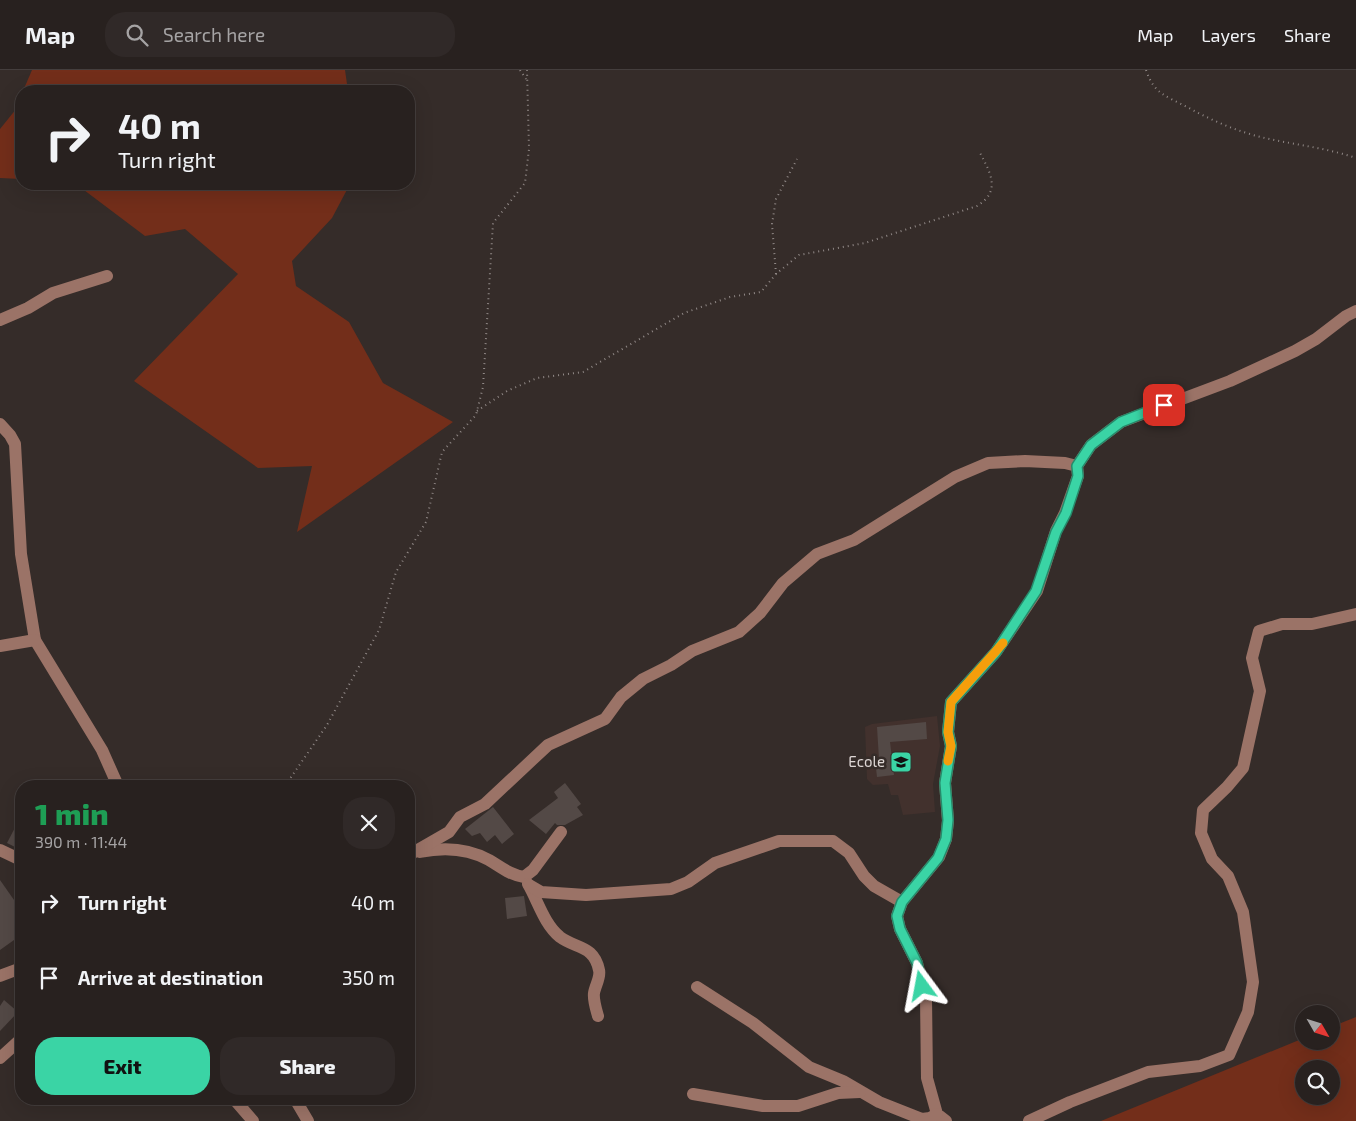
<!DOCTYPE html>
<meta charset="utf-8">
<style>
:root{--surface:#28211f;--page:#302928;--text:#f1f3f6;--muted:#a5a3a4;--line:#443e3d;--accent:#3ad4a5}
body{margin:0;font-family:"Exo 2",sans-serif;background:var(--page);color:var(--text);height:100vh;display:flex;flex-direction:column;font-size:19px;white-space:nowrap}
*{box-sizing:border-box;margin:0}
p{font-size:16px;color:var(--muted)}
.icon{flex:none;width:28px;height:28px;fill:none;stroke:currentColor;stroke-width:2;stroke-linecap:round;stroke-linejoin:round}
.map{position:relative;flex:1;overflow:hidden}
.sheet{position:absolute;left:15px;top:710px;width:400px;height:325px;display:flex;flex-direction:column;background:var(--surface);border-radius:20px;box-shadow:0 5px 20px #0002,0 0 0 1px var(--line)}
.sheet>*{flex:none}
.hud{position:absolute;left:15px;top:15px;width:400px;height:105px;border-radius:20px;box-shadow:0 5px 20px #0002,0 0 0 1px var(--line);background:#28211f;color:var(--text);overflow:hidden}
.needle{width:32px;rotate:129deg}
.tools{position:absolute;left:1295px;top:935px;display:grid;gap:10px}
.tools a{display:grid;place-items:center;width:45px;height:45px;border-radius:50%;background:var(--surface);box-shadow:0 5px 20px #0002,0 0 0 1px var(--line);font-size:25px}
.pin{position:absolute;display:grid;place-items:center;width:42px;height:42px;color:#fff;margin:-21px;border-radius:10px;box-shadow:0 2px 8px #0006}
.me{position:absolute;width:55px;margin:-28px;rotate:347deg;stroke-linejoin:round;filter:drop-shadow(0 0 4px #0008)}
.turn{display:flex;align-items:center;gap:18px;height:105px;padding:0 20px;font-size:22px}
.turn .icon{width:65px;height:65px;stroke-width:2.5}
.turn b{display:block;font-size:35px;line-height:42px}
.round{display:grid;place-items:center;flex:none;width:52px;height:52px;border-radius:20px;background:var(--page)}
.overview{display:flex;align-items:center;justify-content:space-between;height:85px;padding:0 20px}
h1{font-size:30px;font-weight:800;line-height:38px;color:#1e9e55}
.button{display:flex;gap:10px;margin-top:auto;padding:10px 20px}
.button a{flex:1;height:58px;border-radius:20px;background:var(--accent);color:#111;font-size:20px;font-weight:800;line-height:58px;text-align:center}
.button a+a{background:var(--page);color:var(--text)}
ul{padding:0;list-style:none}
li{display:flex;align-items:center;gap:15px;height:75px;padding:0 20px}
li div{flex:1}
li b{display:block;font-size:19px}
li em{font-style:normal}
header{display:flex;align-items:center;gap:30px;box-sizing:border-box;height:70px;padding:0 25px;background:var(--surface);border-bottom:1px solid var(--line)}
header strong{font-size:24px}
nav{display:flex;gap:28px;margin-inline-start:auto;font-size:18px}
.search{width:350px;height:45px;background:var(--page);display:flex;align-items:center;gap:12px;box-sizing:border-box;padding:0 18px;border-radius:20px;color:var(--muted);font-size:19px}
.map>svg:first-child{display:block}
</style>
<header>
<strong>Map</strong>
<div class="search"><svg class="icon" aria-label="search" viewBox="0 0 24 24"><circle cx="10" cy="10" r="6"/><path d="M15 15l6 6"/></svg>Search here</div>
<nav><a>Map</a><a>Layers</a><a>Share</a></nav>
</header>
<div class="map">
<svg width="1356" height="1051" viewBox="0 0 1356 1051">
<rect width="100%" height="100%" fill="#352c29"/>
<polygon fill="#42312d" points="937,646 940,676 933,714 935,742 903,745 898,725 891,725 888,714 873,715 867,709 865,657 872,654"/>
<g fill="#732e1a" fill-rule="evenodd">
<polygon points="32,0 345,0 348,21 23,21"/>
<polygon points="21,27 21,109 0,108 0,59 17,38"/>
<polygon points="76,114 350,114 332,148 292,191 296,216 349,252 383,313 453,352 297,462 312,396 258,398 134,311 238,204 185,159 145,166"/>
<path d="M1356,947v104h-255l203,-83v3h27v-14zM1304,999h27v27h-27z"/>
</g>
<g fill="#534946">
<polygon points="926,652 927,669 890,672 894,705 877,707 875,690 879,689 877,657"/>
<polygon points="565,713 581,734 577,737 583,745 565,755 557,755 555,753 546,764 529,750 558,728 554,722"/>
<polygon points="493,737 514,764 502,774 495,765 487,772 480,763 472,766 465,759"/>
<polygon points="21,746 21,780 7,773"/>
<polygon points="0,810 21,840 21,865 0,880"/>
<polygon points="524,826 527,846 507,849 505,828"/>
<polygon points="4,930 18,942 0,961 0,936"/>
</g>
<g fill="none" stroke-linecap="round" stroke-linejoin="round">
<g stroke="#918987" stroke-width="2" stroke-dasharray="1 4" stroke-linecap="butt">
<polyline points="520,0 526,9"/>
<path d="M1146,0c8,24 20,26 41,37 24,13 51,25 78,31 31,7 62,10 91,20"/>
<polyline points="776,204 772,154 776,129 797,89"/>
<path d="M477,341l30,-20 30,-13 46,-6 101,-59 46,-16 31,-5 15,-18 23,-19 66,-12 112,-37c25,-15 13,-34 2,-55"/>
<polyline points="285,716 327,655 379,560 396,502 426,452 442,382 476,345 483,317 493,153 525,113 529,79 527,0"/>
</g>
<g stroke="#9b7367" stroke-width="12">
<polyline points="0,250 28,238 53,223 107,206"/>
<polyline points="0,354 10,365 15,374 21,484 35,570 102,680 118,716"/>
<polyline points="1077,396 1091,375 1121,352 1230,311 1295,281 1316,269 1346,246 1356,241"/>
<polyline points="0,576 35,570"/>
<polyline points="0,780 21,790"/>
<path d="M420,782c24,-5 47,-4 69,8 12,7 21,15 35,17l9,-7 28,-38"/>
<polyline points="409,785 449,762 460,747 485,734 548,675 605,649 621,627 643,609 671,595 692,581 739,562 760,543 783,513 817,484 854,470 955,407 988,393 1025,391 1065,393 1077,396 1078,406 1065,443 1056,461 1037,521 996,582 951,632 948,662 951,676 945,713 948,751 946,769 939,787 902,832 897,846 900,859 917,893 926,928 927,1008 937,1044 946,1051"/>
<path d="M528,814c10,17 16,40 32,53 16,12 34,8 39,33 2,7 -4,16 -5,23 -1,7 2,16 4,23"/>
<polyline points="529,815 541,822 586,825 671,819 688,812 715,793 779,771 833,771 849,783 864,806 874,816 902,832"/>
<polyline points="0,906 21,898"/>
<polyline points="697,917 753,953 809,997 843,1011 879,1032 922,1049 930,1048 937,1044"/>
<polyline points="0,988 21,969"/>
<polyline points="693,1024 763,1036 798,1036 838,1023 860,1022"/>
<polyline points="234,1029 253,1051"/>
<polyline points="295,1029 308,1051"/>
<polyline points="1029,1051 1070,1032 1148,1002 1200,996 1229,985 1248,942 1253,912 1243,842 1228,806 1212,789 1201,763 1203,740 1227,717 1243,698 1260,621 1252,588 1259,561 1282,554 1312,554 1356,544"/>
</g>
</g>
<g fill="none" stroke-linecap="round" stroke-linejoin="round">
<g stroke="#268a6b" stroke-width="12">
<polyline id="route" points="922,916 917,893 900,859 897,846 902,832 938,788 946,769 948,750 945,713 951,676 948,662 951,632 996,582 1036,521 1056,462 1066,443 1078,406 1077,396 1091,375 1121,352 1164,335"/>
</g>
<use href="#route" stroke="#3ad4a5" stroke-width="9"/>
<polyline stroke="#f59e0b" stroke-width="9" points="948,691 951,676 948,662 951,632 1003,573"/>
</g>
<defs>
<g id="school-square" transform="scale(1.125)"><rect x="-9" y="-9" width="18" height="18" rx="4" fill="#3ad4a5" stroke="#352c29"/><path d="M0-5L7-2L0 1L-7-2ZM-4 1L0 2.5L4 1V4Q0 6-4 4Z" fill="#111"/></g>
</defs>
<g fill-rule="evenodd">
<use href="#school-square" x="901" y="692"/>
</g>
<g text-anchor="middle" stroke-width="5" stroke-linejoin="round" paint-order="stroke">
<g font-size="15" fill="#ded7d5" stroke="#352c29" text-anchor="end">
<text x="885" y="697">Ecole</text>
</g>
</g>
</svg>
<div class="tools">
<a><svg class="needle" viewBox="-14 -14 28 28"><path d="M0-13l5 13h-10z" fill="#e53935"/><path d="M0 13l5-13h-10z" fill="#a5a3a4"/></svg></a>
<a><svg class="icon" aria-label="search" viewBox="0 0 24 24"><circle cx="10" cy="10" r="6"/><path d="M15 15l6 6"/></svg></a>
</div>
<div class="pin" style="left:1164px;top:335px;background:#d93025"><svg class="icon" aria-label="arrive" viewBox="0 0 24 24"><path d="M6 21V4h12l-3 4 3 4H6"/></svg></div>
<svg class="me" style="left:922px;top:916px" viewBox="-20 -20 40 40"><path d="M0-17L14 15 0 8-14 15z" fill="#3ad4a5" stroke="#fff" stroke-width="4"/></svg>
<div class="hud">
<div class="turn"><svg class="icon" aria-label="right" viewBox="0 0 24 24"><path d="M7 20v-9h11M14 6l5 5-5 5"/></svg><div><b>40 m</b>Turn right</div></div>
</div>
<section class="sheet">
<div class="overview"><div><h1>1 min</h1><p>390 m · 11:44</p></div><a class="round"><svg class="icon" aria-label="close" viewBox="0 0 24 24"><path d="M6 6l12 12M18 6L6 18"/></svg></a></div>
<ul>
<li><svg class="icon" aria-label="right" viewBox="0 0 24 24"><path d="M7 20v-9h11M14 6l5 5-5 5"/></svg><div><b>Turn right</b></div><em>40 m</em></li>
<li><svg class="icon" aria-label="arrive" viewBox="0 0 24 24"><path d="M6 21V4h12l-3 4 3 4H6"/></svg><div><b>Arrive at destination</b></div><em>350 m</em></li>
</ul>
<div class="button"><a>Exit</a><a>Share</a></div>
</section>
</div>
